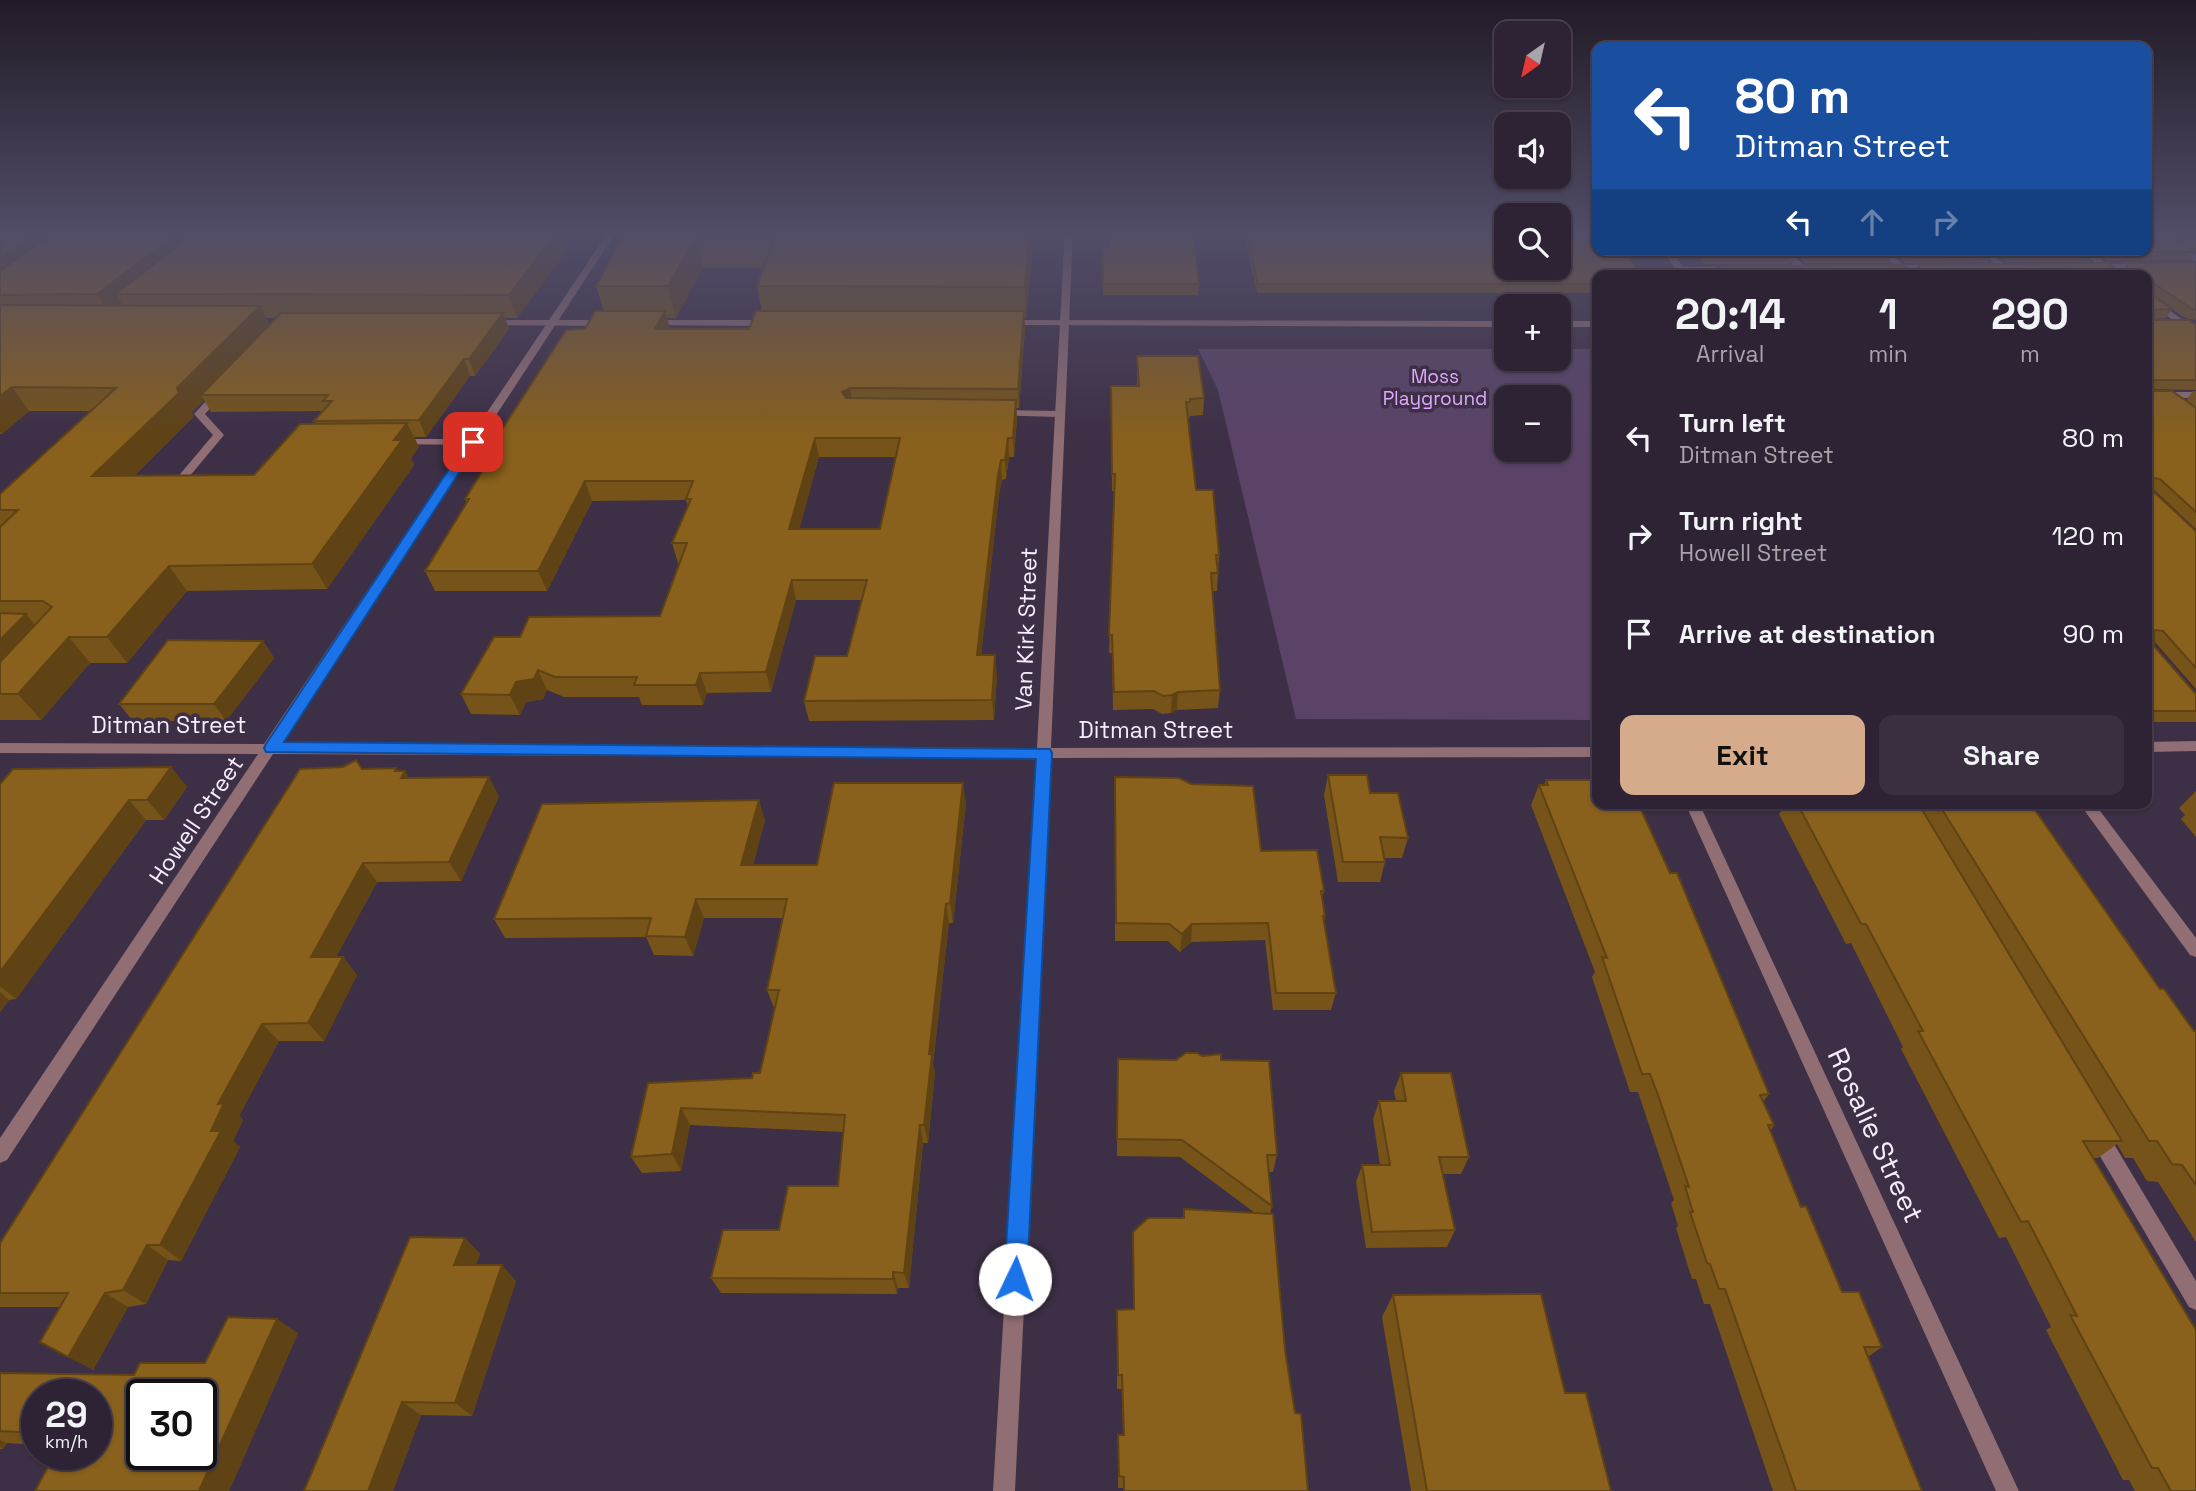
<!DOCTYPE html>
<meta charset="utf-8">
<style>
:root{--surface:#2e2334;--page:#3a2f40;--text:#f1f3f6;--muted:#a7a4ac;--line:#49404f;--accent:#d6ab8b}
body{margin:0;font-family:"Space Grotesk",sans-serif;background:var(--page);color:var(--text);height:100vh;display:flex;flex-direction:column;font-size:26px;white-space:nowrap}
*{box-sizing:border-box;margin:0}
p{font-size:23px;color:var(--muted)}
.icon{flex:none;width:38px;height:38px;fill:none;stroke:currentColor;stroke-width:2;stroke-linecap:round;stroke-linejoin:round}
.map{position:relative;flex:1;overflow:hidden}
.details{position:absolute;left:1592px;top:270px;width:560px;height:539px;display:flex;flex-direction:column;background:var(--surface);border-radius:14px;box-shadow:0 2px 5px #0004,0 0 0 2px var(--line)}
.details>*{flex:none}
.hud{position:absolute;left:1592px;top:42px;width:560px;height:214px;border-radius:14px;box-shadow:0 2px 5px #0004,0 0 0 2px var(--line);background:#1a4fa0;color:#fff;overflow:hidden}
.needle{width:46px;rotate:214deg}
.tools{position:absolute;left:1494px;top:21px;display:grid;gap:14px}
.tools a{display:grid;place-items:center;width:77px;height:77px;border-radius:14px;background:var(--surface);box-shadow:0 2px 5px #0004,0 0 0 2px var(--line);font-size:35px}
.speed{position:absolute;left:21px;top:1379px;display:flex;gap:14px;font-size:35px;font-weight:700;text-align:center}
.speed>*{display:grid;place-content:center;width:91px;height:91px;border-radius:50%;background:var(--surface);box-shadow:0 2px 5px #0004,0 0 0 2px var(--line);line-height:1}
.speed small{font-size:18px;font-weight:400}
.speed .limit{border:4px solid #111;border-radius:10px;background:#fff;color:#111}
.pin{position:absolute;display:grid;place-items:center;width:60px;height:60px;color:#fff;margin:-30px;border-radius:14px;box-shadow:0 4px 10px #0006}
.me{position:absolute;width:77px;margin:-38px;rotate:3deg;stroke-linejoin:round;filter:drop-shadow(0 0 5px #0008)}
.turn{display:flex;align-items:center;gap:24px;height:147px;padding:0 28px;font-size:32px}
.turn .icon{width:91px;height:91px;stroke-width:2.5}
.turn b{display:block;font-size:49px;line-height:60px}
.lanes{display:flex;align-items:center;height:66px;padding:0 28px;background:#0003;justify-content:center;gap:35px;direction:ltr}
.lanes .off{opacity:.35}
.eta{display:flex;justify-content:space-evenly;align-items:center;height:119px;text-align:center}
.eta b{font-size:42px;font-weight:600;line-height:49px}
.cta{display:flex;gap:14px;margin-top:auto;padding:14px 28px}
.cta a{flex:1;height:80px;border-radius:14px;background:var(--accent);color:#111;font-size:28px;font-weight:600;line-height:80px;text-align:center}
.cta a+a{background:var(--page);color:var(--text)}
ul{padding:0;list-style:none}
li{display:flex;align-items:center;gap:21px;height:98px;padding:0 28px}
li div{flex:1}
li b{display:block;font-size:26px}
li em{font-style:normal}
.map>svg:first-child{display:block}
</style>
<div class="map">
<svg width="2196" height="1491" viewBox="0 0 2196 1491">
<rect width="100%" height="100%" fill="#3d2f45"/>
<path fill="#5a4367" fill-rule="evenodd" d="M1198,349h309v10h52v-10h39v371l-302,-1 -78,-329zM1507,397h52v53h-52z"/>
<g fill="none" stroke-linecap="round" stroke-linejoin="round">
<g fill="#906e73" fill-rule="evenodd">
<polygon points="2151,231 2161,231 2196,255 2196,262"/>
<polygon points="1780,250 1789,250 1805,267 1805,271 1799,271"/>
<polygon points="1979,250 1988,250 2008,268 2001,270"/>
<polygon points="2142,264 2145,265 2145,269 2096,270 2092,267 2096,264"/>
<polygon points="1936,265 1939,266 1939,270 1889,271 1885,268 1889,265"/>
<polygon points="1733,266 1737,269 1736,271 1682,273 1678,270 1682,267"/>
<polygon points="220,389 225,392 205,414 224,435 184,483 176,483 176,479 213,435 194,414 216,390"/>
<rect x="2147" y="392" width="49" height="6"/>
<polygon points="1000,410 1058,411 1063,414 1058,417 996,415 996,411"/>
<polygon points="397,439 473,439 478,442 473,445 393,444 393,440"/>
<polygon points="2098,1126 2105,1129 2196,1281 2196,1310 2189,1307 2091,1141 2089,1135 2091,1129"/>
</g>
<g fill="#906e73" fill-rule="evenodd">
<polygon points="609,231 617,231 280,744 1037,748 1065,231 1073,231 1051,748 1598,747 1598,757 1051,758 1015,1491 993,1491 1037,758 273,754 7,1160 0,1163 0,1138 258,754 0,753 0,743 264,744"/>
<polygon points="1662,250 1671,250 1689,275 1680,275"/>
<polygon points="1879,250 1888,250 1913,275 1904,275"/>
<polygon points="2079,250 2089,250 2120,275 2110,275"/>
<polygon points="2147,295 2196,329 2196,336 2147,302"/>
<polygon points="2196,741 2196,751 2147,752 2147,742"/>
<polygon points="1685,803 1699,803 2019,1491 1996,1491"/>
<polygon points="2079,803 2094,803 2196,938 2196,957 2190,955"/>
</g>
<g fill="#906e73" fill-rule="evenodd">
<polygon points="490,320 606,320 611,323 606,326 487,325 485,323"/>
<polygon points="651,320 770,320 775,323 770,326 648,325 646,323"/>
<polygon points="1008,320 1507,321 1507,327 1005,325 1005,321"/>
<rect x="1559" y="321" width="39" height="6"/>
</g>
</g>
<g fill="#765318" fill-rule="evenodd">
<path d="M0,231h570l-6,7 4,11 -51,69h-12l4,11 -34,47h-5l-44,61h-12l5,10 -8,11 3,7 -87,124 -140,2 -60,72h-37l-49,57h-41v-226l90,-83h-61l-27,23h-2zM266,318h11l-7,7zM204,400l7,12 112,-1 -9,10 2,3 -62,51h-119l58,-58 -1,-5z"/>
<path d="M626,231h406l1,14 -7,73h-2l1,11 -6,79h-3l1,11 -3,38h-5l-3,22 -4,1 -3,14 -18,161 16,20 -3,45 -185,1 -5,-20 43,-45 15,-56h-66l-25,92 -64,1 -4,12h-61l-3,-8h-75l-17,-7 -4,9 -17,3 -6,13 -49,-1 -10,-20 59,-57 140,-21 20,-53h-2l-6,-20 16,-37 -2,-6 -94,1 -45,90h-112l-10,-20 42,-68 -2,-4 21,-33 -3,-7 102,-130 19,-18 -8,-25zM703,268h61l-7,18 5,25 -13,18h-79l-3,-11h9zM819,457h77l-16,72h-81z"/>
<polygon points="1243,231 1507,231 1598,275 1598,293 1257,293"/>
<polygon points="2147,231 2196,231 2196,252 2173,236 2195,252 2189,260 2107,261 2093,250 2147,250"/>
<polygon points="1103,248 1199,284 1198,295 1103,295"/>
<polygon points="1693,250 1788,250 1793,255 1789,264 1704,264"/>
<polygon points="1793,250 1889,250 1893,254 1888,263 1805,263"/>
<polygon points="1892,250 1990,250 1993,253 1988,262 1905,263"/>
<polygon points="1992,250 2092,250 2094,253 2089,262 2007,262"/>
<polygon points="2196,262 2196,320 2185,318 2172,309 2166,318 2151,319 2196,325 2196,390 2152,389 2154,391 2186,401 2193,391 2196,391 2196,529 2153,489 2153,491 2196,531 2196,689 2154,641 2154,646 2196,694 2196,722 2147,722 2147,275 1713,275 1716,266 1908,269 2123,269 2126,263"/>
<polygon points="1137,356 1204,398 1203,415 1190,416 1189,419 1188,419 1196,490 1219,555 1217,591 1212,591 1220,690 1218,708 1177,710 1171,713 1162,714 1153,709 1113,710 1112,653 1109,653 1114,491 1112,491 1111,403 1137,386"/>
<polygon points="263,641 274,658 226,721 133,721 119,704"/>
<polygon points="171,767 187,787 164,820 146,820 16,999 9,1000 0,1012 0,784"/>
<polygon points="362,769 398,771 409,778 499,796 461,881 377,882 336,957 343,957 357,975 324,1041 279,1041 239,1116 243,1120 233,1141 240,1147 181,1261 168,1260 146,1304 128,1307 93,1370 60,1307 0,1307 0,1243"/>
<polygon points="1328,775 1370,793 1408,838 1402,858 1384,858 1385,862 1380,882 1338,882 1324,795"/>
<polygon points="1115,777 1261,851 1324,891 1322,899 1325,916 1324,922 1336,993 1331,1010 1273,1010 1265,940 1191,942 1180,952 1168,941 1115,941"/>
<polygon points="1546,780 1769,1094 1763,1102 1774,1125 1770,1131 1801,1207 1842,1292 1882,1347 1868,1357 1922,1491 1773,1491 1710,1304 1704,1304 1696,1279 1692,1279 1676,1228 1678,1226 1671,1203 1674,1200 1638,1092 1630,1092 1592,977 1595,972 1531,805 1539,785 1544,785"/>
<polygon points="2196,791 2196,837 2181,819 2185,815 2179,808"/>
<polygon points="966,803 953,923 949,923 933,1064 935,1072 928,1143 923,1143 909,1288 898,1288 897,1294 721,1293 711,1278 838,1186 843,1132 690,1125 681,1171 642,1173 631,1157 648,1083 752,1078 760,1073 775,1008 774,1008 767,990 783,918 704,918 693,956 654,955 646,937 505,938 494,919 765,820 753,865 817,865"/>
<polygon points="1781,803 2030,803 2160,989 2194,1031 2196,1031 2196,1242 2158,1182 2147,1181 2133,1158 2125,1158 2117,1144 2098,1158 2093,1158 2196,1491 2135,1491 2129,1480 2123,1480 2046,1330 2051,1327 2006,1237 1999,1238 1901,1049 1903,1047 1851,943 1846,944 1779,814 1783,808"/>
<polygon points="1202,1056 1221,1060 1277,1155 1273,1172 1269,1172 1272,1206 1270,1214 1285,1350 1308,1491 1123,1491 1123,1488 1118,1488 1118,1435 1123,1435 1122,1389 1117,1389 1117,1310 1133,1309 1133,1232 1183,1218 1184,1209 1255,1213 1180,1157 1117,1156 1118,1059 1176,1060"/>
<polygon points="1401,1073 1469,1157 1461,1174 1443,1174 1455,1230 1447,1247 1366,1248 1356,1182 1362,1165 1380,1165 1373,1119 1379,1101 1396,1101 1394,1091"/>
<polygon points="465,1238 480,1254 476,1265 516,1281 472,1416 421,1415 393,1491 304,1491"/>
<polygon points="1393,1295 1565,1393 1611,1491 1411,1491 1382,1317"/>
<polygon points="298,1333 229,1491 35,1491 96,1454 37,1395 37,1445 7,1443 3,1449 0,1449 0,1373 134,1375 205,1363"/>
</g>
<g fill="#604314">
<polygon points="38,231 81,231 0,292 0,258"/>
<polygon points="550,231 570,231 564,238 568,249 517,318 509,295"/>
<polygon points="1030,231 1032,231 1033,245 1026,318 1025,287"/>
<polygon points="177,234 189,256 116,294 124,307 111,317 97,294"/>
<polygon points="696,237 703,268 676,318 668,286"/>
<polygon points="260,306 272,329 201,395 204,400 192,412 193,417 110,501 92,476"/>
<polygon points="665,311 670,329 655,329"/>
<polygon points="1024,311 1025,329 1019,408 1018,389"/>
<polygon points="503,313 509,329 475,376 469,359"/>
<polygon points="464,359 470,376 426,437 419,420"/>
<polygon points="12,387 29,411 2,434 0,432 0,396"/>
<polygon points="850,388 853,406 842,392"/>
<polygon points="1016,400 1017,419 1014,457 1013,438"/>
<polygon points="407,423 419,447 411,458 414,465 327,589 312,564 394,440"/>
<polygon points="815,438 819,457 794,549 789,529"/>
<polygon points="1008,438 1009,457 1006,479 1005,460"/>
<polygon points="1001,460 1002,480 999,494 979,675 977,655 998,475"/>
<polygon points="585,481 592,501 547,591 538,571"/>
<polygon points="169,566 187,591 127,663 107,637"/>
<polygon points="792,580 796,600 771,692 766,672"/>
<polygon points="26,614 47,640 0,689 0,640"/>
<polygon points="69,637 90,663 41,720 18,694"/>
<polygon points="263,641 274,658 226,721 214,704"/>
<polygon points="995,655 997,675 994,720 992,700"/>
<polygon points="538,670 547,690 543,699 526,702 520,715 510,695 516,682"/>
<polygon points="700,673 707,693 703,705 696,685"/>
<polygon points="1178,692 1177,710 1171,713 1172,695"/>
<polygon points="171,767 187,787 164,820 147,800"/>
<polygon points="396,768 402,777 405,771 416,790 412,797 395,771"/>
<polygon points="489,777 499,796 461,881 449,862"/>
<polygon points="963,783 966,803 953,923 950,903"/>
<polygon points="129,800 146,820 16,999 0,986 0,972"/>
<polygon points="759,800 765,820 748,884 741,865"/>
<polygon points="363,863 377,882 326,975 311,957"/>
<polygon points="696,899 704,918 693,956 685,937"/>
<polygon points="946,904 949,923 933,1064 935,1072 928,1143 924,1125 929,1054"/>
<polygon points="1192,924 1191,942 1180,952 1182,934"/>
<polygon points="343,957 357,975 324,1041 308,1023"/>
<polygon points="0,992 9,1000 0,1012"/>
<polygon points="262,1024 279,1041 239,1116 243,1120 233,1141 240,1147 181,1261 160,1245 218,1104"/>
<polygon points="681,1108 690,1125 681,1171 672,1154"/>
<polygon points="920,1125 923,1143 909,1288 904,1273"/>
<polygon points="465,1238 480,1254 470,1281 454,1265"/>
<polygon points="147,1245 168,1260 146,1304 123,1290"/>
<polygon points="502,1265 516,1281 472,1416 455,1403"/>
<polygon points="893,1272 898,1288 897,1294 893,1279"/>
<polygon points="105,1293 128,1307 93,1370 68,1357"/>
<polygon points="277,1319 298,1333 229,1491 199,1491"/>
<polygon points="402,1402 421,1415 393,1491 368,1491"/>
<polygon points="0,1440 7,1443 3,1449 0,1447"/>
</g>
<g fill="#89601c" stroke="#604314" stroke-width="2" fill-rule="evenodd">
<polygon points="0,231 38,231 0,258"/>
<polygon points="56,231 558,231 509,295 116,294 184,241 185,237 177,234 97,294 0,295 0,271"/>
<polygon points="626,231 1030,231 1025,287 757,286 775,237 696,237 668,286 596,286"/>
<polygon points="1109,231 1193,231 1199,284 1103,284 1103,248 1109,248"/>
<polygon points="1246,231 1507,231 1507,268 1559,268 1559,231 1598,231 1598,250 1624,250 1641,275 1598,275 1598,284 1258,284"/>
<polygon points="2147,231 2166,231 2195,252 2113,252 2110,250 2147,250"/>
<polygon points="2184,231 2196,231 2196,239"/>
<polygon points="1704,250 1788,250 1793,255 1708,255"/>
<polygon points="1805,250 1889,250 1893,254 1809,254"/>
<polygon points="1905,250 1990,250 1993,253 1909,254"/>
<polygon points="2008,250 2092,250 2094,253 2012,253"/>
<polygon points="2196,262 2196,310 2192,309 2153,283 2152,295 2172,309 2151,310 2151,320 2189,320 2196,325 2196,380 2154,380 2151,388 2154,391 2172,391 2196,408 2196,512 2160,479 2153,478 2153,491 2196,531 2196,668 2163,631 2154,630 2154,646 2196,694 2196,711 2147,711 2147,275 1723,275 1716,266 1904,265 1908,269 1918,269 1920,265 2108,263 2116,269 2126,269 2128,266 2126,263"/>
<polygon points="0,305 260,306 177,388 179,393 92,476 254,475 300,424 407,423 394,440 402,440 312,564 169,566 107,637 69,637 18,694 0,694 0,662 52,607 43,601 0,601 0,527 18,510 0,510 0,494 116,388 12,387 0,396"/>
<path d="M595,311h70l-10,18h94l7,-18h268l-6,78 -168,-1 -8,4 4,6 170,2 -3,38h-5l-3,22h-4l-3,15 -21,180h18l-3,45 -188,1 11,-45h32l20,-76h-75l-26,92 -66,1 -4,12h-62l3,-8h-82l-17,-7 -4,9 -18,3 -6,13 -49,-1 33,-57h26l9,-20 131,-1 27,-73h-15l19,-44h-5l7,-18h-108l-47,90h-113l44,-72h-4l25,-40h-7l83,-129 19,-1zM815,438h85l-20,91h-91z"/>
<polygon points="281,313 503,313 469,359 464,359 419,420 314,421 332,401 323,401 328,395 201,395"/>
<polygon points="1137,356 1198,356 1204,398 1190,399 1190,402 1186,402 1196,490 1213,490 1219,555 1216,555 1218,573 1211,573 1220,690 1178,692 1172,695 1163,696 1154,691 1114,692 1112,635 1109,635 1115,474 1112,474 1111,386 1139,386"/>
<polygon points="0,613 26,614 0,640"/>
<polygon points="168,640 263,641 214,704 119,704"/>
<polygon points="356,760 362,769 396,768 395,771 405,771 401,778 489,777 449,862 363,863 311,957 343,957 308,1023 262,1024 218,1104 224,1103 211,1131 221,1131 160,1245 147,1245 123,1290 105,1293 68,1357 40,1342 68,1293 0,1293 0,1243 300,769 343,767"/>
<polygon points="171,767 147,800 129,800 0,972 0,784 13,769"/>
<polygon points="1328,775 1367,775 1370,793 1398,793 1408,838 1380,837 1385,862 1343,862"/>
<polygon points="1115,777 1179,778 1191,784 1253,786 1261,851 1317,850 1324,891 1321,891 1325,916 1323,916 1336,993 1276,993 1268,923 1192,924 1182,934 1169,924 1116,923"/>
<polygon points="1546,780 1598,780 1598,803 1638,803 1670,873 1677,873 1769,1094 1760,1095 1774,1125 1768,1125 1801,1207 1806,1206 1842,1292 1859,1292 1882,1347 1864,1347 1922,1491 1796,1491 1725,1289 1719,1289 1710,1264 1707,1263 1690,1212 1693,1212 1685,1186 1689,1187 1658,1095 1650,1074 1642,1074 1602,957 1607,958 1539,785 1548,785"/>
<polygon points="834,783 963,783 950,903 946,904 929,1054 932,1054 924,1125 920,1125 904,1273 893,1272 893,1279 711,1278 723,1230 779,1230 788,1186 838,1186 845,1115 681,1108 672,1154 631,1157 648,1083 752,1078 753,1073 760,1073 779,990 767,990 787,899 696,899 685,937 646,936 651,918 494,919 542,804 759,800 741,865 817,865"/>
<polygon points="1797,803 1918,803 2122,1141 2083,1141 2196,1330 2196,1491 2171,1491 2158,1468 2152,1468 2070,1315 2077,1316 2028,1221 2021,1222 1918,1031 1923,1031 1866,924 1861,924"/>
<polygon points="1938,803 2030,803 2160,989 2164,989 2194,1031 2196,1031 2196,1185 2182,1165 2172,1164 2157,1141 2149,1141"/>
<polygon points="1186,1053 1197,1053 1202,1056 1221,1054 1221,1060 1269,1061 1277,1155 1267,1155 1272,1206 1182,1140 1117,1139 1118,1059 1176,1060"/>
<polygon points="1401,1073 1451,1073 1469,1157 1439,1157 1455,1230 1372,1232 1362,1165 1390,1165 1379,1101 1406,1101"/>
<polygon points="1184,1209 1273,1214 1285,1350 1295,1413 1301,1414 1308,1491 1124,1491 1124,1477 1119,1476 1118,1435 1124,1435 1122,1375 1118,1375 1117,1310 1134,1309 1133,1232 1148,1218 1184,1218"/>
<polygon points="410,1237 465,1238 454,1265 502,1265 455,1403 402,1402 368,1491 304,1491"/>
<polygon points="1541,1294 1565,1393 1586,1393 1611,1491 1427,1491 1393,1295"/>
<path d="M228,1317l49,2 -78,172h-164l20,-37h41v-59h-59v38l-37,-2v-58l134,2 6,-12h65zM142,1395h59v59h-59z"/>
</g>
<linearGradient id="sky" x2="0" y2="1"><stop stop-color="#221a26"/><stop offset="0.53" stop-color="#514d68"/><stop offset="1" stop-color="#514d68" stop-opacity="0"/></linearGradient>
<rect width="2196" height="440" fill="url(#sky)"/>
<polygon fill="#1a73e8" stroke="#114b97" stroke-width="2" points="473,438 479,442 284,742 1050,749 1052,753 1027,1279 1023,1287 1015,1291 1007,1287 1004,1279 1036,759 266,752 264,748 266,744 467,442"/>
<g text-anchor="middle" stroke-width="7" stroke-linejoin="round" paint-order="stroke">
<g font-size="19" fill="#dfaafd" stroke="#3d2f45">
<text x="1435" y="383">Moss<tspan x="1435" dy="22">Playground</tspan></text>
</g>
<g font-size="23" fill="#f7eefd" stroke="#3d2f45">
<text transform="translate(1026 629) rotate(-88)" y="8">Van Kirk Street</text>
<text x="169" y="733">Ditman Street</text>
<text x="1156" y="738">Ditman Street</text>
<text transform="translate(196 820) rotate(-56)" y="8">Howell Street</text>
</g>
<g font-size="28" fill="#f7eefd" stroke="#3d2f45">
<text transform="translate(1876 1135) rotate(65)" y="10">Rosalie Street</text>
</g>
</g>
</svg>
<div class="tools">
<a><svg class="needle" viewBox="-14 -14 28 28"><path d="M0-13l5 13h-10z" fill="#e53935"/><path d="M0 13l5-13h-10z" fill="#a7a4ac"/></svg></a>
<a><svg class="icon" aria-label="sound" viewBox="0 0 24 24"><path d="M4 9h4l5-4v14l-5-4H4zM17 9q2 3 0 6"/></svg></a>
<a><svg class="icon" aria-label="search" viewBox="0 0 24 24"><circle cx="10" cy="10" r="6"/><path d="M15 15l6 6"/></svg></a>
<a>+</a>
<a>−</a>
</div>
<div class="speed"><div>29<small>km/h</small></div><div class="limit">30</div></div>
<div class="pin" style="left:473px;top:442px;background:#d93025"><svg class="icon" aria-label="arrive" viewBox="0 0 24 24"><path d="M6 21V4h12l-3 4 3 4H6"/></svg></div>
<svg class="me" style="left:1015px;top:1279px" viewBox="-20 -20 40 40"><circle r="19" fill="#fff"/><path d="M0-13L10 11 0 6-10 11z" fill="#1a73e8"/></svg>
<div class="hud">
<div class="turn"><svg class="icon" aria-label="left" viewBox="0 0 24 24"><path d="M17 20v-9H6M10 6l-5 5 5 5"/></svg><div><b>80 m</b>Ditman Street</div></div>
<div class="lanes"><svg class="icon" aria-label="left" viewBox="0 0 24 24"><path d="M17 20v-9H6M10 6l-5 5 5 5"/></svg><svg class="icon off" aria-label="ahead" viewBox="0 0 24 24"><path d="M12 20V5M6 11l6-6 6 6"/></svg><svg class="icon off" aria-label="right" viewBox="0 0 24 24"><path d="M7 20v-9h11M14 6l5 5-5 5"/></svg></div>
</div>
<section class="details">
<div class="eta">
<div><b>20:14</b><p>Arrival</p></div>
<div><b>1</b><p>min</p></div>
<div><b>290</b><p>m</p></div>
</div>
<ul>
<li><svg class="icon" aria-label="left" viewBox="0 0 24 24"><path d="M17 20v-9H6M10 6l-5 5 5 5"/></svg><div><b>Turn left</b><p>Ditman Street</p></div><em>80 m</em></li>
<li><svg class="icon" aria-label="right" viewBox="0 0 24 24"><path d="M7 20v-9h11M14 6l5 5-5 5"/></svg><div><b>Turn right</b><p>Howell Street</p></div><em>120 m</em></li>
<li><svg class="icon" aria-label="arrive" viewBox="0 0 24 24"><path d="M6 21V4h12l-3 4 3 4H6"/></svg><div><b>Arrive at destination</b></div><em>90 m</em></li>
</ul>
<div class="cta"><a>Exit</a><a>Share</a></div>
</section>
</div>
